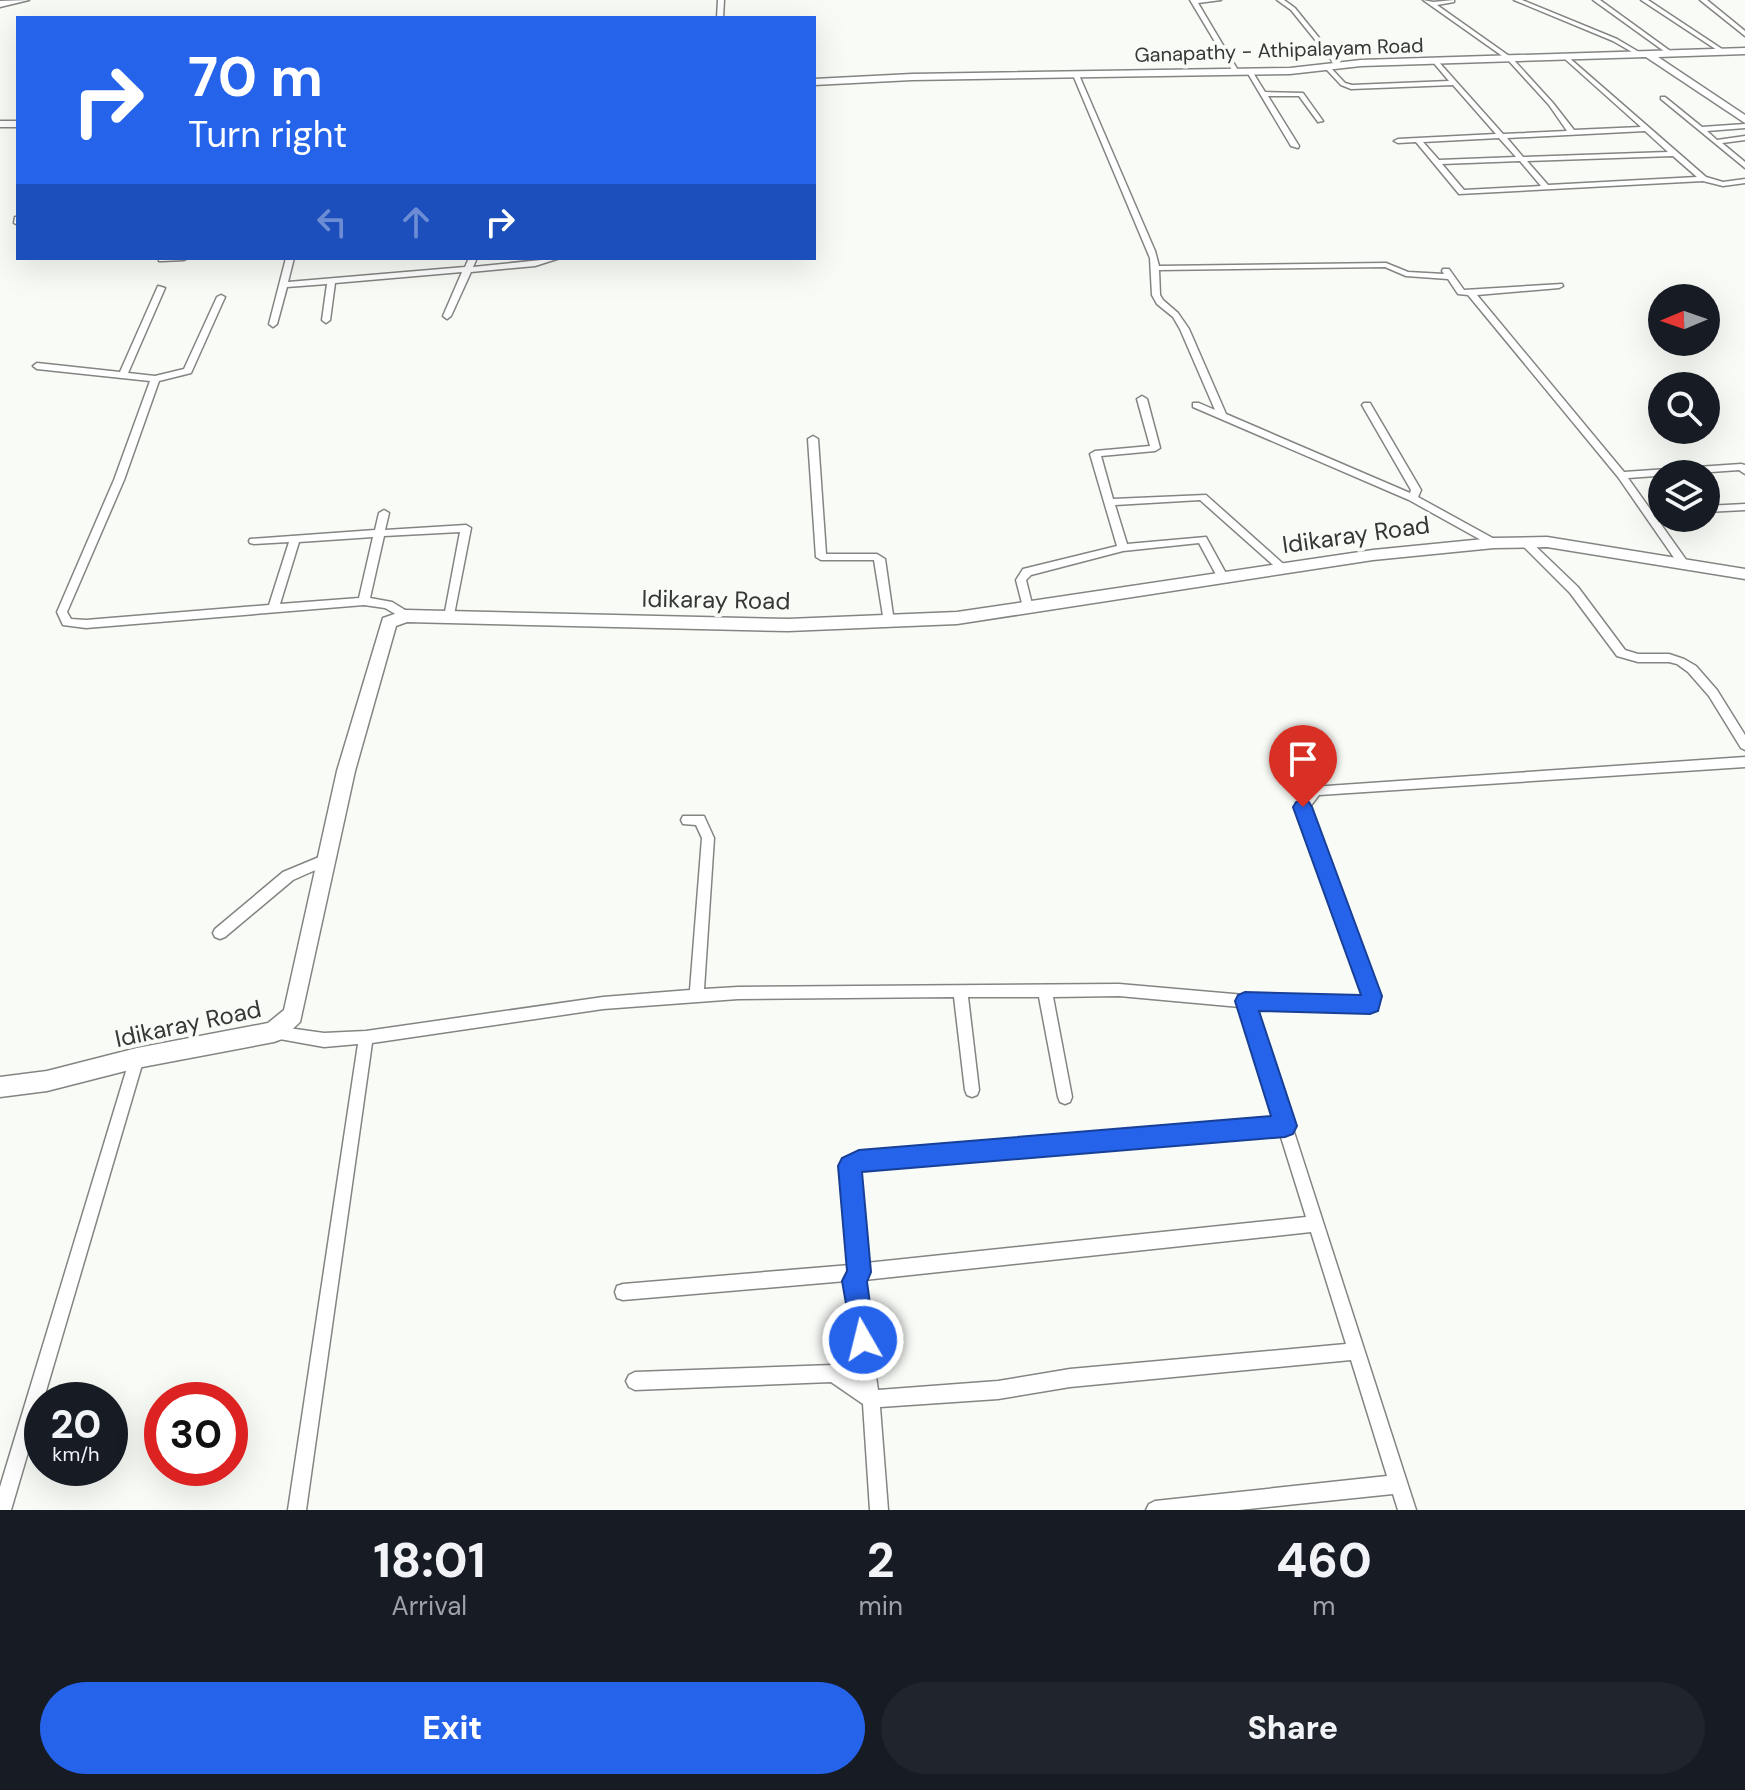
<!DOCTYPE html>
<style>
:root{--surface:#171b24;--page:#20242c;--text:#f1f3f6;--muted:#9ea1a6;--accent:#2563eb}
body{margin:0;font-family:"DM Sans",sans-serif;background:var(--page);color:var(--text);height:100vh;display:flex;flex-direction:column;font-size:30px;white-space:nowrap}
*{box-sizing:border-box;margin:0}
p{font-size:26px;color:var(--muted)}
.icon{flex:none;width:44px;height:44px;fill:none;stroke:currentColor;stroke-width:2;stroke-linecap:round;stroke-linejoin:round}
.map{position:relative;height:1510px;overflow:hidden}
.panel{display:flex;flex-direction:column;background:var(--surface);flex:1}
.panel>*{flex:none}
.top-card{position:absolute;left:16px;top:16px;width:800px;height:244px;border-radius:0px;box-shadow:0 8px 32px #0002;background:#2563eb;color:#fff;overflow:hidden}
.needle{width:52px;rotate:268deg}
.buttons{position:absolute;left:1648px;top:284px;display:grid;gap:16px}
.buttons a{display:grid;place-items:center;width:72px;height:72px;border-radius:50%;background:var(--surface);box-shadow:0 8px 32px #0002;font-size:40px}
.speed{position:absolute;left:24px;top:1382px;display:flex;gap:16px;font-size:40px;font-weight:700;text-align:center}
.speed>*{display:grid;place-content:center;width:104px;height:104px;border-radius:50%;background:var(--surface);box-shadow:0 8px 32px #0002;line-height:1}
.speed small{font-size:20px;font-weight:400}
.speed .limit{border:12px solid #d22;background:#fff;color:#111}
.pin{position:absolute;display:grid;place-items:center;width:68px;height:68px;color:#fff;margin:-82px -34px;border-radius:50% 50% 50% 0;rotate:-45deg;box-shadow:0 0 8px #0007}
.pin .icon{rotate:45deg}
.me{position:absolute;width:88px;margin:-44px;rotate:352deg;stroke-linejoin:round;filter:drop-shadow(0 0 6px #0008)}
.turn{display:flex;align-items:center;gap:28px;height:168px;padding:0 40px;font-size:36px}
.turn .icon{width:104px;height:104px;stroke-width:2.5}
.turn b{display:block;font-size:56px;line-height:68px}
.lanes{display:flex;align-items:center;height:76px;padding:0 40px;background:#0003;justify-content:center;gap:40px;direction:ltr}
.lanes .off{opacity:.35}
.eta{display:flex;justify-content:space-evenly;align-items:center;height:136px;text-align:center}
.eta b{font-size:48px;font-weight:800;line-height:56px}
.action{display:flex;gap:16px;margin-top:auto;padding:16px 40px}
.action a{flex:1;height:92px;border-radius:48px;background:var(--accent);color:#fff;font-size:32px;font-weight:800;line-height:92px;text-align:center}
.action a+a{background:var(--page);color:var(--text)}
.map>svg:first-child{display:block}
</style>
<div class="map">
<svg width="1745" height="1510" viewBox="0 0 1745 1510">
<rect width="100%" height="100%" fill="#f9fbf7"/>
<g fill="none" stroke-linecap="round" stroke-linejoin="round">
<g stroke="#838582" stroke-width="3">
<g id="street">
<polygon points="718,0 724,0 723,18 717,18"/>
<polygon points="1190,0 1221,0 1198,3 1239,72 1238,73 1233,72"/>
<polygon points="1277,0 1284,0 1295,8 1341,65 1341,67 1337,67 1291,10"/>
<path d="M1423,0l10,2 21,-2v2l-17,3 75,53 41,45 21,27 67,-3 -76,-68v-2l2,-1 139,121 17,5 22,-3v4l-22,3 -20,-5 -244,13 -43,-52 -18,1 -4,-2 4,-2 98,-5 -43,-49 -102,4 -10,-4 -15,-16v-2h4l15,16 7,2 97,-4 -17,-20 5,-1 66,74 64,-3 -18,-26 -41,-45zM1645,131l23,21 -145,5 -16,-19zM1499,138l17,19 -77,3 -16,-18zM1673,156l24,21 -149,8 -21,-24zM1520,161l21,25 -77,4 -22,-26z"/>
<polygon points="1514,0 1522,0 1617,39 1644,55 1639,56 1613,41"/>
<polygon points="1593,0 1600,0 1673,53 1668,54"/>
<polygon points="1641,0 1648,0 1725,51 1720,52"/>
<polygon points="1700,0 1707,0 1745,31 1745,36"/>
<polygon points="1248,71 1252,71 1265,92 1303,93 1323,121 1318,122 1299,96 1268,96 1299,146 1298,148 1291,146 1247,72"/>
<polygon points="1076,73 1079,75 1155,251 1159,266 1386,263 1408,272 1444,274 1442,271 1443,269 1449,269 1464,290 1562,284 1563,286 1559,288 1477,295 1624,472 1741,464 1745,465 1745,474 1739,470 1628,478 1687,561 1688,563 1687,565 1679,565 1618,477 1468,295 1458,294 1448,279 1406,276 1385,267 1159,270 1160,295 1163,300 1178,313 1189,329 1226,414 1410,493 1411,490 1362,405 1364,403 1370,403 1421,490 1418,497 1498,541 1499,543 1498,545 1490,545 1409,500 1193,407 1193,403 1199,403 1215,410 1180,329 1173,317 1157,304 1152,295 1150,258 1073,75"/>
<polygon points="1661,97 1665,97 1702,127 1745,124 1745,128 1707,131 1717,140 1745,136 1745,140 1722,143 1745,162 1745,168 1661,99"/>
<polygon points="15,217 18,217 18,225 14,223"/>
<polygon points="159,258 188,258 184,260 162,261 159,261"/>
<polygon points="286,258 294,258 288,282 465,267 469,258 477,258 473,267 560,258 535,266 471,272 451,316 447,319 443,316 462,272 335,283 330,320 326,323 322,320 327,284 287,287 277,324 273,327 269,324"/>
<path d="M158,286l7,2 -37,85 27,3 29,-7 33,-72 4,-2 4,2 -34,76 -32,8 -35,99 -57,132 4,7 15,1 183,-15 20,-63 -35,2 -4,-1 -1,-2 1,-2 125,-9 4,-17 5,-3 5,3 -4,17 81,-5 5,3 -18,92 -4,1 -5,-4 16,-85 -76,4 -14,62 22,4 18,11 1,3 -1,3 -4,1 -21,-12 -21,-3 -278,23 -23,-3 -6,-13 57,-132 36,-99 -113,-12 -4,-3 4,-3 83,9zM373,537l-14,61 -79,6 19,-62z"/>
<polygon points="1142,396 1147,399 1160,448 1155,451 1101,456 1113,499 1206,495 1289,569 1288,571 1280,571 1200,500 1115,505 1127,544 1206,537 1229,579 1228,582 1220,582 1199,543 1123,551 1031,575 1026,580 1033,608 1032,611 1024,611 1016,580 1023,569 1117,546 1090,454 1095,451 1150,446 1137,399"/>
<polygon points="813,436 818,439 826,554 877,554 885,559 894,622 893,625 889,626 884,622 874,560 821,560 816,557 808,439"/>
<polygon points="1745,504 1745,510 1706,512 1706,506"/>
<polygon points="1525,539 1529,540 1578,587 1625,650 1638,654 1669,654 1684,659 1696,666 1717,690 1745,735 1745,750 1741,748 1709,696 1688,672 1677,664 1669,662 1638,662 1617,656 1570,593 1521,544 1520,542"/>
<path d="M1745,757v10l-426,28 -10,13 70,188 -4,13 -5,2 -116,-3 162,502h-18l-5,-16 -154,16h-93l3,-6 6,-3 232,-25 -36,-116 -281,27 -72,12 -118,8 8,103h-18l-7,-106 -32,-22 -196,8 -6,-3 -3,-6 3,-6 6,-3 198,-7 27,16 -14,-100 -223,19 -6,-2 -2,-6 2,-6 6,-2 227,-19 -8,-99c3,-7 10,-10 17,-12l416,-34 -35,-113 -121,-11 -66,1 19,100 -2,5 -5,2 -5,-2 -2,-5 -19,-100h-71l11,93 -2,5 -5,2 -5,-2 -2,-5 -11,-93 -216,2 -135,10 -231,34 -66,467h-18l70,-466 -34,3 -50,-9 -5,-1 -2,-5 2,-5 5,-1 50,7 42,-2 237,-34 87,-7 12,-152 -6,-13 -13,-1 -2,-4 2,-4h21l10,22 -10,151 34,-2 381,-3 126,11 119,4 -67,-192 15,-20zM1280,1134l26,83 -440,46 -8,-93 3,-2zM1311,1232l35,112 -276,25 -72,12 -120,9 -16,-108 2,-2z"/>
<polygon points="324,855 329,856 330,860 329,864 293,880 225,937 220,939 215,937 213,933 215,929 283,872"/>
<polygon points="137,1051 142,1053 144,1058 11,1510 0,1510 0,1487 130,1058 132,1053"/>
</g>
</g>
<g stroke="#838582" stroke-width="3">
<g id="secondary">
<polygon points="29,0 0,7 0,1"/>
<polygon points="1745,48 1745,54 1658,57 1745,115 1745,123 1646,57 1361,66 1290,74 912,80 814,85 814,79 912,74 1290,68 1361,60"/>
<rect x="0" y="121" width="18" height="6"/>
<polygon points="1547,537 1745,569 1745,579 1547,547 1494,548 1373,560 957,624 788,631 407,622 396,626 355,771 300,1022 282,1039 274,1042 137,1068 47,1091 0,1097 0,1077 47,1071 137,1048 268,1023 284,1010 337,771 383,618 406,610 788,619 957,612 1373,550 1494,538"/>
</g>
</g>
<use href="#street" fill="#fff" fill-rule="evenodd"/>
<use href="#secondary" fill="#fff" fill-rule="evenodd"/>
</g>
<polygon fill="#2563eb" stroke="#184099" stroke-width="2" points="1303,800 1309,802 1312,807 1382,996 1378,1011 1370,1014 1259,1011 1297,1126 1293,1134 1285,1137 862,1172 871,1272 867,1282 875,1340 872,1349 863,1353 854,1349 842,1281 847,1271 838,1166 842,1158 859,1150 1271,1116 1235,1001 1238,995 1245,992 1361,995 1293,807 1296,802"/>
<g text-anchor="middle" stroke-width="8" stroke-linejoin="round" paint-order="stroke">
<g font-size="20" fill="#353635" stroke="#f9fbf7">
<text transform="translate(1279 50) rotate(-2)" y="7">Ganapathy - Athipalayam Road</text>
</g>
<g font-size="24" fill="#353635" stroke="#f9fbf7">
<text transform="translate(1356 535) rotate(-8)" y="8">Idikaray Road</text>
<text transform="translate(716 600) rotate(1)" y="8">Idikaray Road</text>
<text transform="translate(188 1024) rotate(-12)" y="8">Idikaray Road</text>
</g>
</g>
</svg>
<div class="buttons">
<a><svg class="needle" viewBox="-14 -14 28 28"><path d="M0-13l5 13h-10z" fill="#e53935"/><path d="M0 13l5-13h-10z" fill="#9ea1a6"/></svg></a>
<a><svg class="icon" aria-label="search" viewBox="0 0 24 24"><circle cx="10" cy="10" r="6"/><path d="M15 15l6 6"/></svg></a>
<a><svg class="icon" aria-label="layers" viewBox="0 0 24 24"><path d="M12 4l9 5-9 5-9-5zM3 14l9 5 9-5"/></svg></a>
</div>
<div class="speed"><div>20<small>km/h</small></div><div class="limit">30</div></div>
<div class="pin" style="left:1303px;top:807px;background:#d93025"><svg class="icon" aria-label="arrive" viewBox="0 0 24 24"><path d="M6 21V4h12l-3 4 3 4H6"/></svg></div>
<svg class="me" style="left:863px;top:1340px" viewBox="-20 -20 40 40"><circle r="17" fill="#2563eb" stroke="#fff" stroke-width="3"/><path d="M0-11L8 9 0 5-8 9z" fill="#fff"/></svg>
<div class="top-card">
<div class="turn"><svg class="icon" aria-label="right" viewBox="0 0 24 24"><path d="M7 20v-9h11M14 6l5 5-5 5"/></svg><div><b>70 m</b>Turn right</div></div>
<div class="lanes"><svg class="icon off" aria-label="left" viewBox="0 0 24 24"><path d="M17 20v-9H6M10 6l-5 5 5 5"/></svg><svg class="icon off" aria-label="ahead" viewBox="0 0 24 24"><path d="M12 20V5M6 11l6-6 6 6"/></svg><svg class="icon" aria-label="right" viewBox="0 0 24 24"><path d="M7 20v-9h11M14 6l5 5-5 5"/></svg></div>
</div>
</div>
<section class="panel">
<div class="eta">
<div><b>18:01</b><p>Arrival</p></div>
<div><b>2</b><p>min</p></div>
<div><b>460</b><p>m</p></div>
</div>
<div class="action"><a>Exit</a><a>Share</a></div>
</section>
